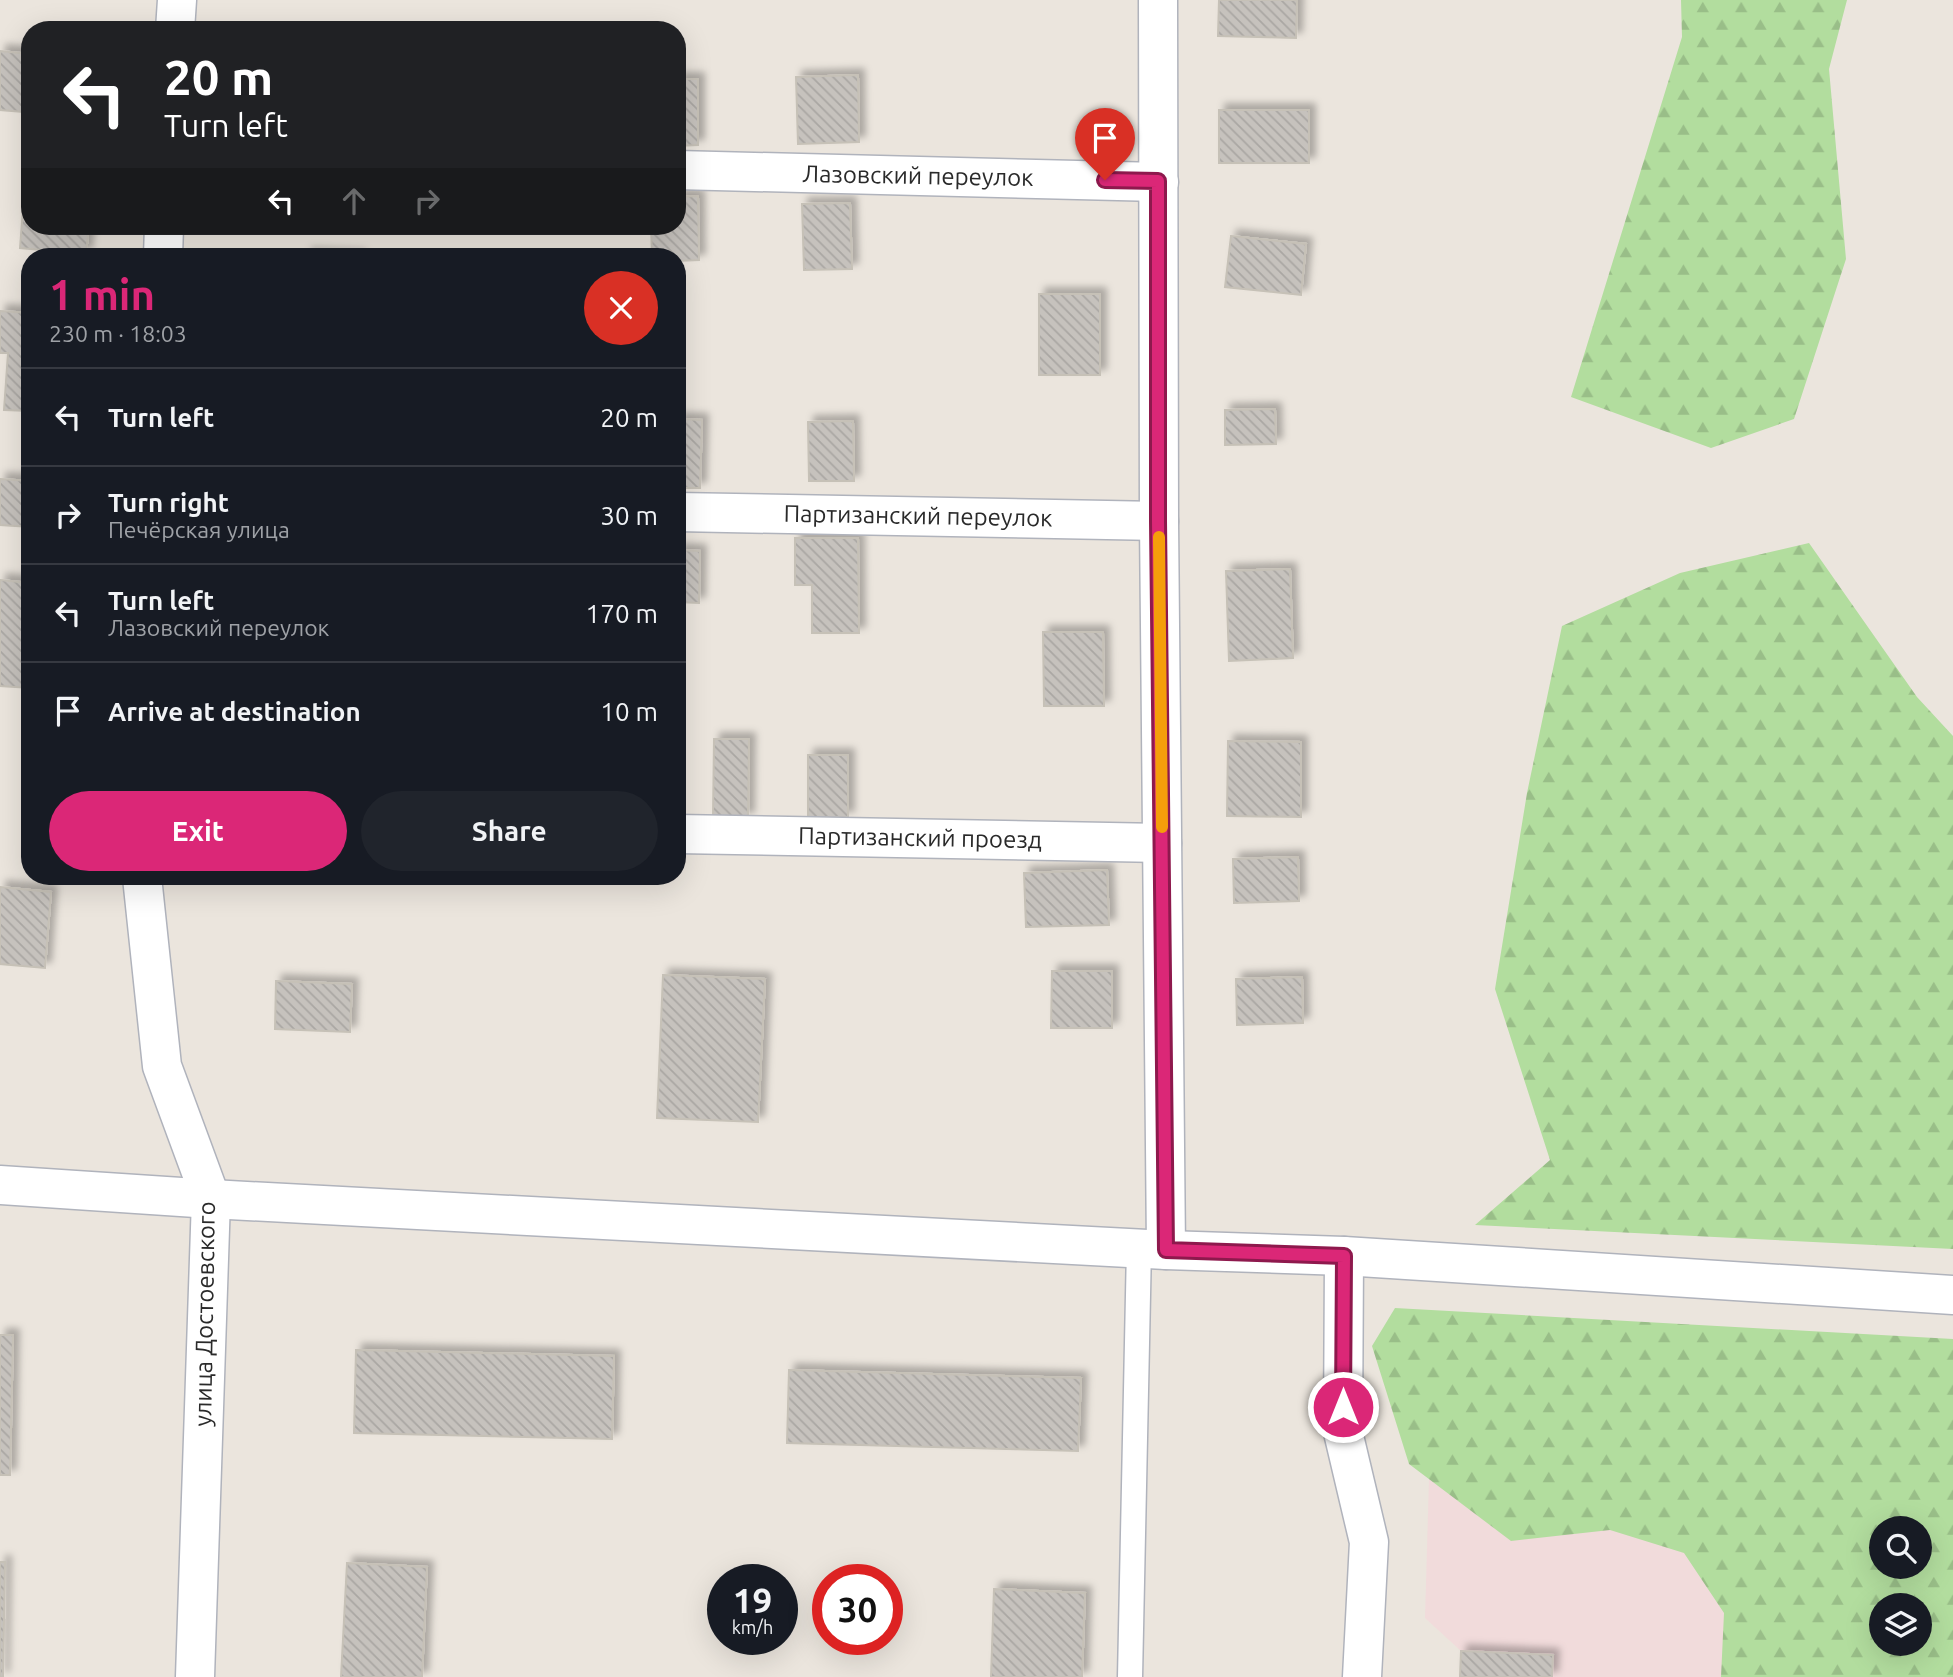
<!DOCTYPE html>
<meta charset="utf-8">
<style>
:root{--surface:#171b24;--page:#20242c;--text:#f1f3f6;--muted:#9ea1a6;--line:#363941;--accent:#db2777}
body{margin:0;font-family:Ubuntu,sans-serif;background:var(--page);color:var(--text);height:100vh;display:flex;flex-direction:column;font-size:26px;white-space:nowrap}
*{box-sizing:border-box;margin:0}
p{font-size:23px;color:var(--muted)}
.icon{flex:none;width:38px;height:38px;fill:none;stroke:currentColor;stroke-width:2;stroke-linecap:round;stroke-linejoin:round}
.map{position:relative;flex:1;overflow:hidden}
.drawer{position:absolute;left:21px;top:248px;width:665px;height:637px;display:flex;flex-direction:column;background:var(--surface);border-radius:28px;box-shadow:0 7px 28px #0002}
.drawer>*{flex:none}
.banner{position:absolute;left:21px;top:21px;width:665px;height:214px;border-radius:28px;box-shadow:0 7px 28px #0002;background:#202124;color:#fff;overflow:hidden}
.controls{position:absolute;left:1869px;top:1516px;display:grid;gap:14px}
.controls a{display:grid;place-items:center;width:63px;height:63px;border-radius:50%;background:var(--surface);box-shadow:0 7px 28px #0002;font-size:35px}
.speed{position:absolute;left:707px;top:1564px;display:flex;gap:14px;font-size:35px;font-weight:700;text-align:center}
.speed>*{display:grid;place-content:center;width:91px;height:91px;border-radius:50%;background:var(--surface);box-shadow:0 7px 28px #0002;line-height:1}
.speed small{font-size:18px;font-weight:400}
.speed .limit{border:10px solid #d22;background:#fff;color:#111}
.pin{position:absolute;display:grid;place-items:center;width:60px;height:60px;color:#fff;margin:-72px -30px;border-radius:50% 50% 50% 0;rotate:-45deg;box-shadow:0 0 7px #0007}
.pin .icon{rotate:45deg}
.me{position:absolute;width:77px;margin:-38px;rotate:0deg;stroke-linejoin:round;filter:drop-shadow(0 0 5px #0008)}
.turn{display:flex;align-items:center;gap:24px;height:147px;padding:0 28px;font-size:32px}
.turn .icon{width:91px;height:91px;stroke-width:2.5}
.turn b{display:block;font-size:49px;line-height:60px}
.lanes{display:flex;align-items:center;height:66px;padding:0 28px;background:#0003;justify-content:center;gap:35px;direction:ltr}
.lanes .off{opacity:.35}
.round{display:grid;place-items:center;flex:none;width:74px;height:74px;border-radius:37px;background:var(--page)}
.headline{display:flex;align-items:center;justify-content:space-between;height:119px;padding:0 28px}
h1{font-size:42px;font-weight:700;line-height:52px;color:var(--accent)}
.cta{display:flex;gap:14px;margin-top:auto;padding:14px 28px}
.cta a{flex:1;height:80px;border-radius:42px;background:var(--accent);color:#fff;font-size:28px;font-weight:700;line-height:80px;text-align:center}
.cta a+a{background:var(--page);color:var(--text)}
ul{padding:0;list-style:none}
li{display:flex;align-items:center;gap:21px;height:98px;padding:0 28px;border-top:2px solid var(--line)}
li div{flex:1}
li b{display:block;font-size:26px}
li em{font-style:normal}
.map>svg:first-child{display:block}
</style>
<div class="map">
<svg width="1953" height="1677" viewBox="0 0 1953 1677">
<defs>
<pattern id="forest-firs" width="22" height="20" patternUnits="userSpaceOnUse" patternTransform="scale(1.75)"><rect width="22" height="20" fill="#b2dd9e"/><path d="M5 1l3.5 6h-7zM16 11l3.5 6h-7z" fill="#99be88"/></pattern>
<pattern id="building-back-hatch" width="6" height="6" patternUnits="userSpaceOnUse" patternTransform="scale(1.75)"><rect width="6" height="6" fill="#c6c2bd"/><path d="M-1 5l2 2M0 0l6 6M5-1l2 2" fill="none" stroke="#aaa7a3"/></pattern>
<filter id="shadow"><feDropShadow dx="6" dy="-6" stdDeviation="3.5" flood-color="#0004"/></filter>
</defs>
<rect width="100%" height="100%" fill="#ebe5dd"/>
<polygon fill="#f1dbdb" points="1429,1479 1638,1486 1787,1677 1460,1677 1461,1651 1425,1618"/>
<g fill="url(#forest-firs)" fill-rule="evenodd">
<polygon points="1681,0 1847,0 1829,69 1846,259 1794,419 1711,448 1571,397 1682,37"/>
<polygon points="1809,543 1917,697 1953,736 1953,1249 1475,1225 1550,1160 1495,989 1527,793 1562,626 1680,573"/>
<path d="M1395,1308l558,31v338h-232l3,-64 -40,-60 -74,-23 -99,11 -102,-77 -37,-118zM1881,1528h39v38h-39zM1881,1605h39v38h-39z"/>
</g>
<g fill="url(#building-back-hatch)" stroke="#c6c1b7" stroke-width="2" filter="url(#shadow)">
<polygon points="1219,0 1297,0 1296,38 1218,36"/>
<polygon points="0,51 30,54 30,131 22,130 24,112 0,110"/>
<polygon points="858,75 859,142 798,144 796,77"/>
<polygon points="677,79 698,79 698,145 677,146"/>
<rect x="1219" y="110" width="90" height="53"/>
<polygon points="24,195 30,196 30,226 89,226 86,254 20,248"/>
<polygon points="698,196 699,260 677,261 677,257 652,257 651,226 677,226 677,197"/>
<polygon points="850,203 852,269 804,270 802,204"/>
<polygon points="1231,236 1306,244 1301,295 1225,287"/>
<polygon points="306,254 360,256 360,257 306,257"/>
<rect x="1039" y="294" width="61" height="81"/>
<polygon points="0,311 30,313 30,411 4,410 8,353 0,353"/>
<polygon points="1275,409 1276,444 1225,445 1225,410"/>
<polygon points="677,419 702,420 700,488 677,488"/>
<polygon points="853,421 854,481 809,481 808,422"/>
<polygon points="0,479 30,481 30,527 0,525"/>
<polygon points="795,538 858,538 859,633 812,633 812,585 795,585"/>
<polygon points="677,550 700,551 699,603 677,602"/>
<polygon points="1290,569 1293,658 1229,661 1226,571"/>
<polygon points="0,580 30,583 30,688 0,686"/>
<polygon points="1043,632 1103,632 1104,706 1044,706"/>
<polygon points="714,739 749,739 748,818 713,817"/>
<polygon points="1228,741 1301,742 1301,817 1227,816"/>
<rect x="808" y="755" width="40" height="62"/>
<polygon points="1298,857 1299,901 1234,903 1233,859"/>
<polygon points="1107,870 1109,925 1026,927 1024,873"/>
<polygon points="0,887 51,892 45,968 0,964"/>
<polygon points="1052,971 1112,971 1112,1028 1051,1028"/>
<polygon points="663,975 765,979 758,1122 657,1118"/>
<polygon points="1302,977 1303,1023 1237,1025 1236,979"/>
<polygon points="276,981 352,984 350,1032 275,1029"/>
<polygon points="0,1335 13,1335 10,1475 0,1475"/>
<polygon points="356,1350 614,1356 612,1439 354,1433"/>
<polygon points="789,1370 1081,1378 1078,1451 787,1443"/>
<polygon points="0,1562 5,1562 3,1677 0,1677"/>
<polygon points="347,1563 427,1567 422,1677 341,1677"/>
<polygon points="994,1589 1085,1593 1082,1677 991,1677"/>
<polygon points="1461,1651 1553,1655 1552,1677 1460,1677"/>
</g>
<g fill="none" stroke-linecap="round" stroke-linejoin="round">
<g stroke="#b0b3bc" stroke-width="27">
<polyline id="lane" points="1130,1677 1139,1247"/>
</g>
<g stroke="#b0b3bc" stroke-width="41">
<g id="street">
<polyline points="1158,0 1159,521 1166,1250"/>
<polyline points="175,30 177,0"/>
<polyline points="677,170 1159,182"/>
<polyline points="163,257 164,226"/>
<polyline points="677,512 1159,521"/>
<polyline points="677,834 1162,843"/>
<polyline points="142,877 162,1066 211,1199"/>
<polyline points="1344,1256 1343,1432 1369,1542 1362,1677"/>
</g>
</g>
<g stroke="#b0b3bc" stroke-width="41">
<g id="secondary">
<polyline points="0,1185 211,1199 1166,1250 1344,1256 1953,1295"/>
<polyline points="195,1677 211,1199"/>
</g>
</g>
<use href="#lane" stroke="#fff" stroke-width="24"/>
<use href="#street" stroke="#fff" stroke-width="38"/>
<use href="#secondary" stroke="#fff" stroke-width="38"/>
</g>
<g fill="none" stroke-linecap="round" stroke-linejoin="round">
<g stroke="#8e194d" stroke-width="18">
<polyline id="route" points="1105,180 1158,181 1158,521 1166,1250 1344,1256 1343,1407"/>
</g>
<use href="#route" stroke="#db2777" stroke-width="12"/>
<polyline stroke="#f59e0b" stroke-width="12" points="1159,537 1162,827"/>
</g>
<g text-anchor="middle" stroke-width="7" stroke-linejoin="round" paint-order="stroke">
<g font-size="24" fill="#2a2a2a" stroke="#fff">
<text transform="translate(918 176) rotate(1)" y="8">Лазовский переулок</text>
<text transform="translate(918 516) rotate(1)" y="8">Партизанский переулок</text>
<text transform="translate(920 838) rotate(1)" y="8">Партизанский проезд</text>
<text transform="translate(205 1314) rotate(-89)" y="8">улица Достоевского</text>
</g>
</g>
</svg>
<div class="controls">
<a><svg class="icon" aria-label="search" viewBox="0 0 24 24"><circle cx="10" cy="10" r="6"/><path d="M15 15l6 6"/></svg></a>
<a><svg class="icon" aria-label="layers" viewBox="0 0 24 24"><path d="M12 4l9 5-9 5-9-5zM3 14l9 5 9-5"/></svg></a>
</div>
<div class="speed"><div>19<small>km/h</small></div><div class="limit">30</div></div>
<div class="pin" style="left:1105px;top:180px;background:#d93025"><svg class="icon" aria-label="arrive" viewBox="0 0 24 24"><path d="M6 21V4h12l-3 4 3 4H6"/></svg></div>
<svg class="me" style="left:1343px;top:1407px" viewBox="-20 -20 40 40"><circle r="17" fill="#db2777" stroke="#fff" stroke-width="3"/><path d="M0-11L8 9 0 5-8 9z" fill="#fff"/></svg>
<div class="banner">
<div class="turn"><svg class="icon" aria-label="left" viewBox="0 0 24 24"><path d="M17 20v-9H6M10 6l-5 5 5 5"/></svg><div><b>20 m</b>Turn left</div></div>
<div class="lanes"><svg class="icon" aria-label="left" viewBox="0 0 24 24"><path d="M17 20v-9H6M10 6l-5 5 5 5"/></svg><svg class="icon off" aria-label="ahead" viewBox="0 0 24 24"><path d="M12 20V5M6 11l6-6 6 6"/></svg><svg class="icon off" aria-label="right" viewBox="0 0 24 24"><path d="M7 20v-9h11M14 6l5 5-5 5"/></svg></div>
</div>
<section class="drawer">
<div class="headline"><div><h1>1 min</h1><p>230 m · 18:03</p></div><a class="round" style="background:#d93025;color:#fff"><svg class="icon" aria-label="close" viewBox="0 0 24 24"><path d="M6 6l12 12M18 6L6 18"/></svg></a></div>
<ul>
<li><svg class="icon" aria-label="left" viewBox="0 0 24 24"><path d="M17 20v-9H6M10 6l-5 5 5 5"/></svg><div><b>Turn left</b></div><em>20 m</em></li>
<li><svg class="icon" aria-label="right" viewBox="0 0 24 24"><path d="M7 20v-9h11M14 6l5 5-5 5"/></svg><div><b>Turn right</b><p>Печёрская улица</p></div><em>30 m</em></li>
<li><svg class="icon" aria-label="left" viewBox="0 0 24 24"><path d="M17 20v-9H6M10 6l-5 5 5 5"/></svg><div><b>Turn left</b><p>Лазовский переулок</p></div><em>170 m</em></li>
<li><svg class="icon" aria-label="arrive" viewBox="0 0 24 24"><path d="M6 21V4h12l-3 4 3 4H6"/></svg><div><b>Arrive at destination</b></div><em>10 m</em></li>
</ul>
<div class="cta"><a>Exit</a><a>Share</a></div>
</section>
</div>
